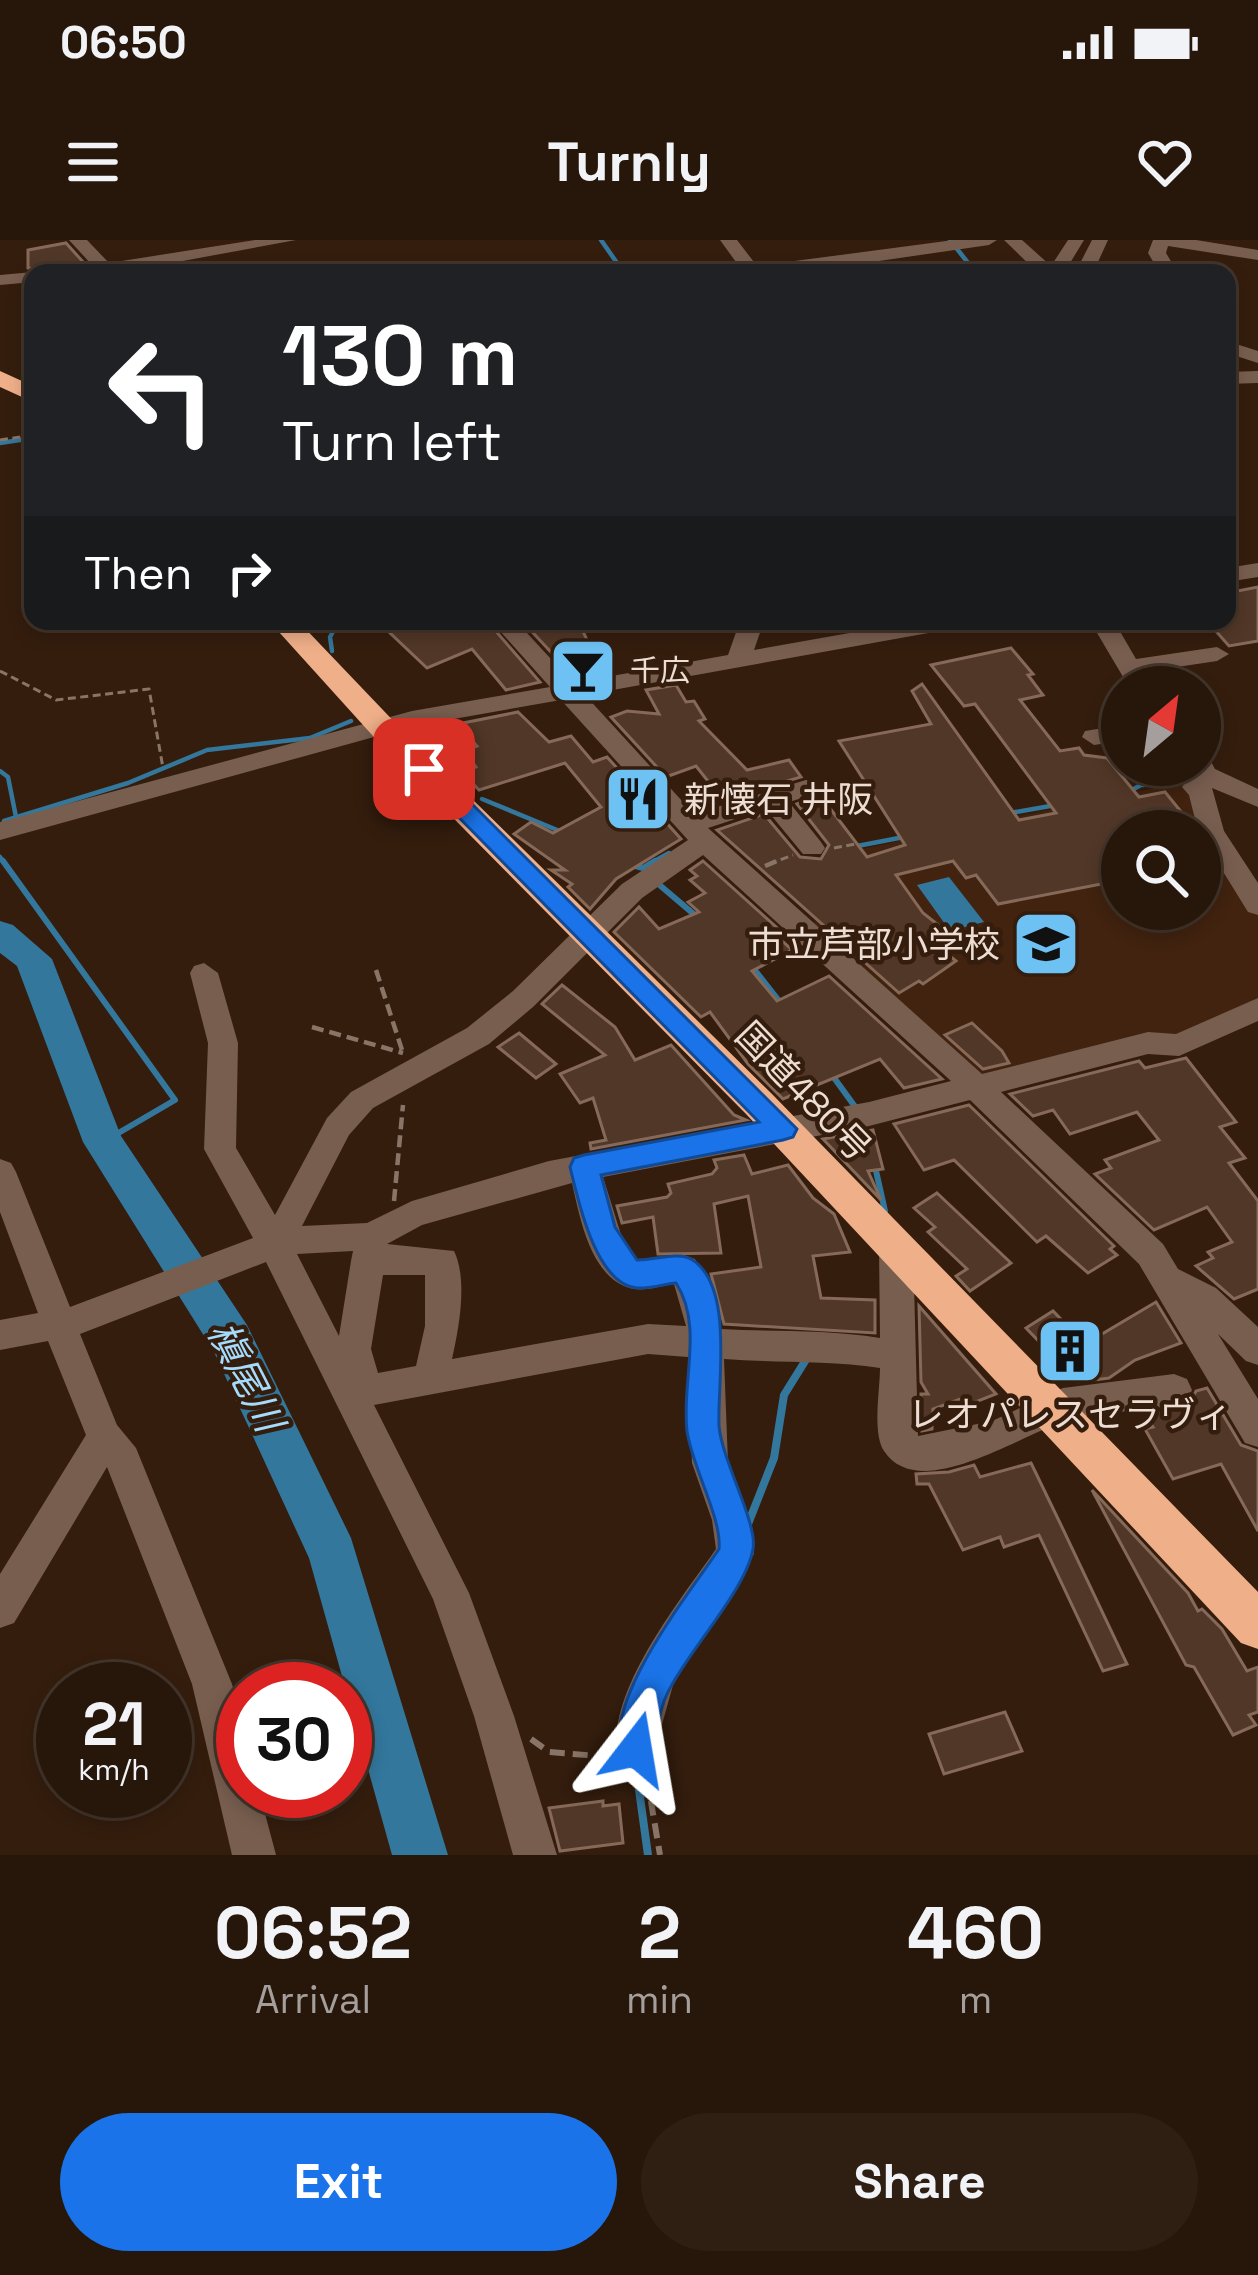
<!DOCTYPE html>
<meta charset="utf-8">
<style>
:root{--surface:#27160a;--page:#2f1f13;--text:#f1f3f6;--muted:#a49f9c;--line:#43352b;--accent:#1a73e8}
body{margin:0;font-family:"Space Grotesk","Noto Sans JP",sans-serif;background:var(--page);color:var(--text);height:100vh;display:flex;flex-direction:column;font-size:45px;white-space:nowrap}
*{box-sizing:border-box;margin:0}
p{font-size:39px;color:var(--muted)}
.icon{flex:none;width:66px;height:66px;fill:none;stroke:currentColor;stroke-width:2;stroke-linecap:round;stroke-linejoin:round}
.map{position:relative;height:1615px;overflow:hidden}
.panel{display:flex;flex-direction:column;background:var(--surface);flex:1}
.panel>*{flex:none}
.hud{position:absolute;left:24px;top:24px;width:1212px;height:366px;border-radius:24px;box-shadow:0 6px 18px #0003,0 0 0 3px var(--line);background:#202124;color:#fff;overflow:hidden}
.needle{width:78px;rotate:29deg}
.tools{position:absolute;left:1101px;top:426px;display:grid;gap:24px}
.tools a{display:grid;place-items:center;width:120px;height:120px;border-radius:50%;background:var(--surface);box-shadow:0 6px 18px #0003,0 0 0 3px var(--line);font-size:60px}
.speed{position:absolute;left:36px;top:1422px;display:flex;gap:24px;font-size:60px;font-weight:700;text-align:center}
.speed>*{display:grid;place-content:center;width:156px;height:156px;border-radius:50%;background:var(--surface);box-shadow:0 6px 18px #0003,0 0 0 3px var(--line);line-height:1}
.speed small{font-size:30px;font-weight:400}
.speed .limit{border:18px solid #d22;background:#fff;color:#111}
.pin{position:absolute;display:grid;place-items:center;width:102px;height:102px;color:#fff;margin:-51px;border-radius:24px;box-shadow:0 6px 18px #0006}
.me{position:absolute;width:132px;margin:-66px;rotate:14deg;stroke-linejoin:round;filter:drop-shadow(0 0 9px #0008)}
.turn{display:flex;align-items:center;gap:42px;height:252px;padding:0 60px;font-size:54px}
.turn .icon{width:156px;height:156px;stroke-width:2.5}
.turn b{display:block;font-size:84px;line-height:102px}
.then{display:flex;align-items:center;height:114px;padding:0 60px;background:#0003;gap:24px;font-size:45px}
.eta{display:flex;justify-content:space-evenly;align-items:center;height:204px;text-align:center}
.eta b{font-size:72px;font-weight:700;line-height:84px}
.action{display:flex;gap:24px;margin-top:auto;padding:24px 60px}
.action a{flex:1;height:138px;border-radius:72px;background:var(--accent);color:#fff;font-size:48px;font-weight:700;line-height:138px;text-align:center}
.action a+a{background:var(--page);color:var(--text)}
.status{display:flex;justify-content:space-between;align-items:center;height:84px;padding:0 60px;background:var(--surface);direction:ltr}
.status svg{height:33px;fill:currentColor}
header{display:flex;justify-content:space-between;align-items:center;height:156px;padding:0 60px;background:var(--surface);font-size:54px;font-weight:700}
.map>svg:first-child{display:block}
</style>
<div class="status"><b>06:50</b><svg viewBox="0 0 49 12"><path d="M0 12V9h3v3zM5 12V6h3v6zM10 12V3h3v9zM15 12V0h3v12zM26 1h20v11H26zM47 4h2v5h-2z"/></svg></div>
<header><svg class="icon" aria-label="menu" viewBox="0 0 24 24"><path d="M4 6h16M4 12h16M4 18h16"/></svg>Turnly<svg class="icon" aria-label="heart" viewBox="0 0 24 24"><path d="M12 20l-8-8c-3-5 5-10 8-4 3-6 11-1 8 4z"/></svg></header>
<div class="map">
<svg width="1258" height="1615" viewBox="0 0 1258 1615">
<rect width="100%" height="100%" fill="#341d0d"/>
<path fill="#41230f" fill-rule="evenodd" d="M1175,544l25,7 58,117v98l-78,36 -197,41 -173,-159 42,-20 -33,-46zM1122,591h78v78h-78z"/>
<polygon fill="#33779d" points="949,637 984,682 950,691 917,645"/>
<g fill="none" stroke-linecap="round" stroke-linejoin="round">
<g stroke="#33779d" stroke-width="4.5">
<polyline points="601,0 624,33"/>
<polyline points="950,0 976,33"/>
<polyline points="0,203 33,198"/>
<polyline points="332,411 330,397 339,381"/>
<polyline points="0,531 8,537 16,577"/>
<polyline points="1128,552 1141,545 1191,542"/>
<polyline points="482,559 562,592"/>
<polyline points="1010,573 1056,565"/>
<polyline points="4,581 128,543 207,510 310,498 351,481"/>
<polyline points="852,607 904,597"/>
<polyline points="0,617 5,624"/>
<polyline points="649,624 669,613"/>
</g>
<g stroke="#33779d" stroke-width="6">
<polyline points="3,621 175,860 103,902"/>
<polyline points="628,624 643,628 655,621"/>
<polyline points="656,642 696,676"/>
<polyline points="750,724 783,766"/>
<polyline points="832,835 856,868"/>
<polyline points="874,922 885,971"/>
</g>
<g stroke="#33779d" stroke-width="8">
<polyline points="748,1284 774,1218 784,1155 807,1118"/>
<polyline points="636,1528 648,1615"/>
</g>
<polygon fill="#33779d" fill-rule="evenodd" points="0,681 13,685 52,719 121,896 247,1085 351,1298 448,1615 392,1615 309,1318 214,1112 83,902 17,726 0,713"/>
</g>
<g fill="#513727" stroke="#866958" stroke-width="3">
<polygon points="66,3 84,23 63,33 28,28 28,10"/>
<polygon points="1258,347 1258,401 1229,406 1207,381 1227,381 1227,353"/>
<polygon points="392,381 487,381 540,442 506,450 472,409 427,428 388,391 399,387"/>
<polygon points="522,381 578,381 603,433 575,438"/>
<polygon points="1011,408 1033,434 1028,435 1043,455 1020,460 1060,511 1079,508 1084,515 1107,518 1139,557 1165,552 1183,574 1122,587 1122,640 998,664 976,635 966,638 953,621 896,635 923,673 951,695 930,700 956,721 923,744 919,741 899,753 717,590 764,574 800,617 821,619 829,605 797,564 820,555 867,617 905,605 839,501 931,484 912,451 922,444 1019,580 1056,573 975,464 964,466 931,425"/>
<polygon points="676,445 686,462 694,461 705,479 699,481 747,530 789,520 801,537 723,560 696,526 666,537 611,477 627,471 659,474 646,450"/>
<polygon points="518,472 549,502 571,496 593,522 607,517 681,599 616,639 590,669 568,647 572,644 551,630 565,630 514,594 531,582 553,593 601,567 565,523 479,550 463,533 476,527 464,511 477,506 458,484"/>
<polygon points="703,621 785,695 779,698 792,710 752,731 777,761 829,736 942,839 904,848 880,819 783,859 748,824 710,772 701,777 614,692 639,667 659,689 699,672 688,662 705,653 690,640 697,636 690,630"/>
<polygon points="562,745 615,787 635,820 671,805 734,875 746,880 591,909 590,903 606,900 593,858 580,863 560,834 605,815 542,764"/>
<polygon points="972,783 1002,811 1009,823 983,829 945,795"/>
<polygon points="519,793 556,824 536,838 498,807"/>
<polygon points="1186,818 1236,882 1220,887 1245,918 1229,923 1258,961 1258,1049 1234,1059 1196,1026 1213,1018 1208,1012 1232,1002 1207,967 1154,990 1095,934 1111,928 1105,920 1159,900 1137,872 1070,894 1053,870 1033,876 1010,854 1139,821 1145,828"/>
<polygon points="969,865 1114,1006 1110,1009 1117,1015 1088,1033 1046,996 1037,1002 954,920 924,930 894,884"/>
<polygon points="873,890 883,929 868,931 881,960 823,899"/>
<polygon points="744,915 752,934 788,925 813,958 834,974 850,1012 813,1016 821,1058 875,1060 875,1093 724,1084 711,1034 761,1027 748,956 714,964 721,1013 658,1014 653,977 622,983 617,966 667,957 671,953 668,944 712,934 717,928 714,920"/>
<polygon points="937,953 1011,1023 970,1051 956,1036 967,1029 928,992 935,987 914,968"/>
<polygon points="1156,1062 1181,1103 1135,1120 1109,1138 1078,1142 1026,1088 1053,1071 1085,1104"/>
<polygon points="919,1066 996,1154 968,1165 963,1158 933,1169 932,1189 922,1191 921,1154 928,1154 921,1142"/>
<polygon points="1207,1148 1241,1205 1258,1211 1258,1291 1221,1224 1173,1239 1145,1189 1153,1187 1145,1174 1189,1165 1196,1151"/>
<polygon points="1031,1223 1061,1285 1127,1424 1103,1431 1039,1295 1004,1307 1000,1297 963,1310 929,1244 917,1244 916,1234 949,1232 974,1225 980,1237"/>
<polygon points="1092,1250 1188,1353 1198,1371 1202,1369 1222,1389 1247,1431 1258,1427 1258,1472 1249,1475 1256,1485 1233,1495 1194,1427 1186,1425"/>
<polygon points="1005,1472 1022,1511 944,1534 929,1494"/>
<polygon points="603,1561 603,1566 619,1564 623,1603 560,1611 549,1568"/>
</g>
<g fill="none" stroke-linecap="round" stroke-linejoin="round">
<g stroke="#897568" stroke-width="3" stroke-dasharray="8 4.5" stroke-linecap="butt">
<polyline points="0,200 33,195"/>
<polyline points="0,431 56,460 149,449 163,528"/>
<polyline points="834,608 855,604"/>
<polyline points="769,624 793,615"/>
</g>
<g stroke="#897568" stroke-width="4.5" stroke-dasharray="12 6" stroke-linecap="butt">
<polyline points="765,626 777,621"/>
<polyline points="376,730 403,813"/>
<polyline points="312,787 403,813"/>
<polyline points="394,961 403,865"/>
</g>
<g stroke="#897568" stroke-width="6" stroke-dasharray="15 8" stroke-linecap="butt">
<polyline points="531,1499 549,1512 611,1517"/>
<polyline points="647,1538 660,1615"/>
</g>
<g fill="#785e4f" fill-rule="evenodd">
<polygon points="69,0 87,0 109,23 255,0 296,0 118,33 67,33 92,25"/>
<polygon points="720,0 737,0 757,26 954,0 997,0 989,5 824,29 738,33 741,29"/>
<polygon points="1004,0 1022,0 1051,26 1068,0 1084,0 1064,33 1038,33"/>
<polygon points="1092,0 1108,0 1093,33 1075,33"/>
<polygon points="1153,0 1196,0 1258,10 1258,20 1168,6 1166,13 1178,33 1160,33 1148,13"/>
<polygon points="33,32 38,33 33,33 33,42 0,45 0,35"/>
<polygon points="1227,101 1258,111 1258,123 1227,113"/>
<polygon points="1258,131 1258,143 1227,144 1227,132"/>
<polygon points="1258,323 1258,337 1227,342 1227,328"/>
<path d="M491,381h25l57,62 155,-28 12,-34h24l-10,29 163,-29h51l-12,7 -371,67 109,119 112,-34 9,2 4,6 -4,6 -26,8 32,40 4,6 -4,6h-18l-37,-45 -58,19 274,246 166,-42 28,2 82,-36v23l-79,35 -31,-2 -147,38 162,152 15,25 38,19 42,39v38l-12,-4 -28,-27 40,65v48l-13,-4 -106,-179 -169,-164 -101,26 -266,51 20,64 15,20 45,-6 12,4 17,32 9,38c54,3 106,0 159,9l-1,-92 5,-10 12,-4 12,4 5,10 5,190 74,-15 71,-33 111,-14 13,5 5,11 -5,11 -13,5c-33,4 -68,6 -101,13 -44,9 -152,88 -189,32 -12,-18 -4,-61 -4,-83 -52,-8 -104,-5 -156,-9l4,104 22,57 4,34 -81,131 -22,79 -15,6 -15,-6c-25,-61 62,-167 95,-215l-4,-29 -20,-57 -4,-106 -40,-3 -274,51 95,188 45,123 43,139h-44l-39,-139 -41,-117 -167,-337 -186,72 37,91 19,23 96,236 11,43v64h16l17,64h-44l-40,-171 -85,-217 -93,156 -14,5v-54l86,-139 -38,-94 -48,9v-30l38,-7 -38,-101v-53l11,4 5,9 54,135 183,-69 -49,-89 4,-106 -18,-70 4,-7 10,-3 14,10 20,70 -2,105 39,67 52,-97 24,-26 116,-64 46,-37 109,-107 66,-44 -127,-140 -147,26 -414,114v-18l412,-111 138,-24zM703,615l248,226 -82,21 -320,59 -137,40 -45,22 -65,3 47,-91 24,-27 116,-64 44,-37 109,-109zM572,943c8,35 19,98 62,106 13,2 27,-3 40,-5l12,42 -38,-2 -196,35c7,-31 16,-79 2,-108l-67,-7 35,-19zM353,1011l-2,10 -12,75 -42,-82zM383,1035h42v51l-9,40 -38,7 -7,-24z"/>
<polygon points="1090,381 1114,381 1136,419 1217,407 1229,414 1217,421 1144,432 1153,447 1129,447"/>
<polygon points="1122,485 1122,501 1094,505 1082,497 1085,491"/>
<polygon points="1200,516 1209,518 1215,529 1258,549 1258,567 1212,548 1224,591 1258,643 1258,675 1248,672 1198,591 1189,555 1182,547 1192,533 1188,525 1200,525"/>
<polygon points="1141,525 1167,525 1168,526 1155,534"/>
</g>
<g fill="#efaf89" fill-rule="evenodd">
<polygon points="0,131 33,146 33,162 0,147"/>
<polygon points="269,381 298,381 404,492 772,854 1258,1352 1258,1409 1241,1403 746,874 382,506"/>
</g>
</g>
<path fill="#1a73e8" stroke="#114b97" stroke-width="3" d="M424,522l8,2 365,365 -4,8 -10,3 -182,35 14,52 22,33c15,1 41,-9 54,-1 44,26 26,125 28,167 3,35 39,98 34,123 -7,41 -65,102 -85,143 -12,23 -9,47 -19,70l-13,6 -13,-6c-24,-58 64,-165 96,-213 3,-31 -27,-82 -32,-118 -6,-47 17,-105 -11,-148 -12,1 -27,6 -39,5 -42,-4 -59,-89 -67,-121l4,-9 10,-3 175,-33 -343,-348v-10z"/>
<defs>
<g id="bar-square" transform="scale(3.45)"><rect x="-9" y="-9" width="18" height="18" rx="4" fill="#6ec2f3" stroke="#341d0d"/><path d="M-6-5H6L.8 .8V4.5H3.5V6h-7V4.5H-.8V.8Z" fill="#111"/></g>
<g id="restaurant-square" transform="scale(3.45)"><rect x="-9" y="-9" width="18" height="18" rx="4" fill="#6ec2f3" stroke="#341d0d"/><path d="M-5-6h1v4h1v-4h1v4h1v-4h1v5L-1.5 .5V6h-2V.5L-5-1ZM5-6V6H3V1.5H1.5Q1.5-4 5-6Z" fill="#111"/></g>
<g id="school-square" transform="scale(3.45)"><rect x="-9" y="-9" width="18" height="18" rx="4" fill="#6ec2f3" stroke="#341d0d"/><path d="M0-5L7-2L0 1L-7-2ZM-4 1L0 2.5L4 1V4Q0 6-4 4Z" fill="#111"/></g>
<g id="building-square" transform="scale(3.45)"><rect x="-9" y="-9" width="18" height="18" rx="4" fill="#6ec2f3" stroke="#341d0d"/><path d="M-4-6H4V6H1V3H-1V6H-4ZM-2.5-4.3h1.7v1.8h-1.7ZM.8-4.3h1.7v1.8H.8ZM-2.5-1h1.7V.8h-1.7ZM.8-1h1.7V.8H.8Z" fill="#111"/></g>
</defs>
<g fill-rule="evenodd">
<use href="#bar-square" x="583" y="431"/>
<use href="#restaurant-square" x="638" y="559"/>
<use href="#school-square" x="1046" y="704"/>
<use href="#building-square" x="1070" y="1111"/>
</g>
<g text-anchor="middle" stroke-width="9" stroke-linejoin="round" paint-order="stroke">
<g font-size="30" fill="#edddd3" stroke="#341d0d" text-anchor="start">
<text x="630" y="441">千広</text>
</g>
<g font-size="36" fill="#edddd3" stroke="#341d0d" text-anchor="start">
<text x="684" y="572">新懐石 井阪</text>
<text x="1000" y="717" text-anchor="end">市立芦部小学校</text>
<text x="1070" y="1187" text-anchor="middle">レオパレスセラヴィ</text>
</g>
<g font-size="36" fill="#edddd3" stroke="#341d0d">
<text transform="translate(804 851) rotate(46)" y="13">国道480号</text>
</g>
<g font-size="39" font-style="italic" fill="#a5dbfc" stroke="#341d0d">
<text transform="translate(246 1136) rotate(63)" y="14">槇尾川</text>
</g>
</g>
</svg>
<div class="tools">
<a><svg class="needle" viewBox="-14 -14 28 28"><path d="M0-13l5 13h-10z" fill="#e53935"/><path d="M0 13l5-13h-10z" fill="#a49f9c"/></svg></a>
<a><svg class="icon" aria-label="search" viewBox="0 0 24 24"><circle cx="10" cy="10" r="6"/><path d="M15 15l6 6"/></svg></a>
</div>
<div class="speed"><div>21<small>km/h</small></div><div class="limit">30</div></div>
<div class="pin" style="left:424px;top:529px;background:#d93025"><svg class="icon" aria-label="arrive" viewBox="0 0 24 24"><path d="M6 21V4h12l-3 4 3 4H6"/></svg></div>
<svg class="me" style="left:636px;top:1509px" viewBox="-20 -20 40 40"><path d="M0-17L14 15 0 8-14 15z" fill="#1a73e8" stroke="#fff" stroke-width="4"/></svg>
<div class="hud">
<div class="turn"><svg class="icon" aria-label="left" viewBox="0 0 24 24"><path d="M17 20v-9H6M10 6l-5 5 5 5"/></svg><div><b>130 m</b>Turn left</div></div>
<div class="then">Then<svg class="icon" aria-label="right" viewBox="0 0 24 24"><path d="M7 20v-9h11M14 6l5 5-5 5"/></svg></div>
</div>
</div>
<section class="panel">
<div class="eta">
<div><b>06:52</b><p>Arrival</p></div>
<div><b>2</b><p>min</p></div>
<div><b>460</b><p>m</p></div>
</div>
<div class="action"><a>Exit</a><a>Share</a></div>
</section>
